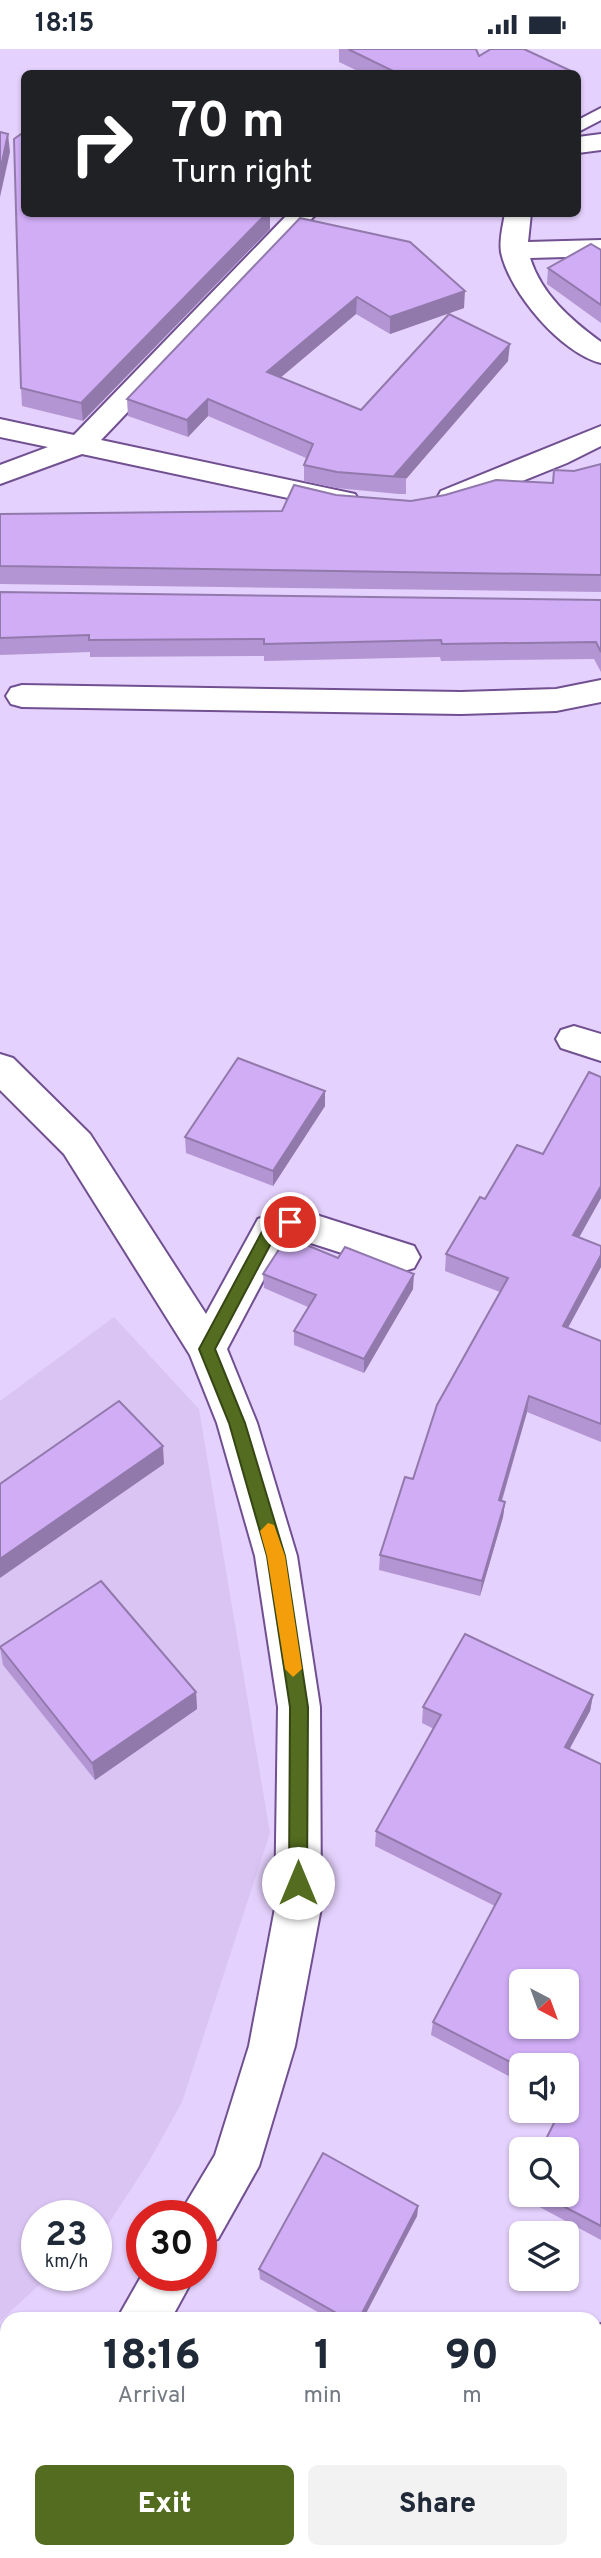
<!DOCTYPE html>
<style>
:root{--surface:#fff;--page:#f2f2f3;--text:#1f2937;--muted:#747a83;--accent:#536c1f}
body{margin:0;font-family:Overpass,sans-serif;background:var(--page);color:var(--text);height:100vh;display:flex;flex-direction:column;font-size:26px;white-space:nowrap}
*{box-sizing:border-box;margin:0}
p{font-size:23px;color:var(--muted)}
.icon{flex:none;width:38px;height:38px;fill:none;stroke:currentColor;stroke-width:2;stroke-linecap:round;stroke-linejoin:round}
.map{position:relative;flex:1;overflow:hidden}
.sheet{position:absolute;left:0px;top:2263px;width:602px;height:247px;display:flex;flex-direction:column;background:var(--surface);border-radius:21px 21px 0 0;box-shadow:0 2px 5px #0004}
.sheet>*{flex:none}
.hud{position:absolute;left:21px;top:21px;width:560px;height:147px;border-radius:10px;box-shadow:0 2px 5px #0004;background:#202124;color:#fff;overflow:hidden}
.needle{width:46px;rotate:139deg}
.controls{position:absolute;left:509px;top:1920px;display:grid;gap:14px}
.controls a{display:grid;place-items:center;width:70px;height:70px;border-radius:10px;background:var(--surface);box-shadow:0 2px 5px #0004;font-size:35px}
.speed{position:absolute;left:21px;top:2151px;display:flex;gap:14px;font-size:35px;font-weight:700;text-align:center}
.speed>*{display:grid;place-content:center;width:91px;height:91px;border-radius:50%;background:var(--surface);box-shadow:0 2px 5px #0004;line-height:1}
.speed small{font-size:18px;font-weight:400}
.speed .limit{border:10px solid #d22;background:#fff;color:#111}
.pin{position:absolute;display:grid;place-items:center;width:60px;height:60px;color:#fff;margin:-30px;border:4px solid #fff;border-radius:50%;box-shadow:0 2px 7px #0007}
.me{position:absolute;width:77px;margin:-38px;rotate:0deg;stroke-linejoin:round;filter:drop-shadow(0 0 5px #0008)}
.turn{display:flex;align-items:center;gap:24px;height:147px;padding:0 35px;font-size:32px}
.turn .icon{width:91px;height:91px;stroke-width:2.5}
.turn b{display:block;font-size:49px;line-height:60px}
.eta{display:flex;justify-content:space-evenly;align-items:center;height:119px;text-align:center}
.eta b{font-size:42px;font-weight:800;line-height:49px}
.button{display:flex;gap:14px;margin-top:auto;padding:14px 35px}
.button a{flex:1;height:80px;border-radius:10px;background:var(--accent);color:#fff;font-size:28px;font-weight:800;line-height:80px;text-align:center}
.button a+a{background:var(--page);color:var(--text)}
.status{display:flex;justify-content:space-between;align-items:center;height:49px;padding:0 35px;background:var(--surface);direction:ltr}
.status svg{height:19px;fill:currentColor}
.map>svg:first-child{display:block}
</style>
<div class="status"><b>18:15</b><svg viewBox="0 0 49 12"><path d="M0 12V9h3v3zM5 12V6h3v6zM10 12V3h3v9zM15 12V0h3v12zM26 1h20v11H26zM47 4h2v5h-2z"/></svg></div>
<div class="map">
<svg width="601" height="2509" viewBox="0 0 601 2509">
<rect width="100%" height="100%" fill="#e5d1fd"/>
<polygon fill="#dac4f4" points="114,1268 199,1360 270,1784 182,2053 148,2114 109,2174 96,2185 96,2166 37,2166 37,2226 50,2226 0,2272 0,1352"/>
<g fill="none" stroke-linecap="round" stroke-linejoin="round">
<g stroke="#705090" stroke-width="4">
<polygon id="lane" points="601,59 601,71 578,83 578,71"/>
</g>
<g stroke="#705090" stroke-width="4">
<g id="street">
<polygon points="601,85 601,101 578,104 578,88"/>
<polygon points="289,164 317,164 101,391 355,445 359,452 355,459 344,461 82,405 0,435 0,416 48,398 0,388 0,370 74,386"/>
<path d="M505,164h26l-3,29 73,-2v16l-71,2c12,37 40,61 71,84v21c-39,-9 -92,-71 -100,-111 -2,-13 2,-26 4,-39z"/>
<polygon points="601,377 601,397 567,414 463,456 452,458 441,456 437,449 441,442"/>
<polygon points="601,631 601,653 556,662 461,665 22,658 11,655 6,647 11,639 22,636 461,643 556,640"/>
<polygon points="574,977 601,985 601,1012 561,999 556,990 561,981"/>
<polygon points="0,1005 13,1009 90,1085 206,1265 258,1170 291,1158 414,1197 420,1208 414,1219 401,1223 292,1188 284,1192 227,1300 257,1374 297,1507 320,1658 321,1859 295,1997 259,2117 218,2190 201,2197 201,2166 179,2166 215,2106 249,1997 275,1859 278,1658 255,1507 217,1374 190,1306 64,1105 0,1041"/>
<polygon points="142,2226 195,2226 171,2270 117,2270"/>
<polygon points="601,2275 601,2325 595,2328 595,2278"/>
<polygon points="48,2502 103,2502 106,2509 51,2509"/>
<polygon points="209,2502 269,2502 266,2509 206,2509"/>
</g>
</g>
<g stroke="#705090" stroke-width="4">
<g id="primary">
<polygon points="601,2388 601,2443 595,2446 595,2391"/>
<polygon points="487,2502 542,2502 539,2509 484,2509"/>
</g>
</g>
<use href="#lane" fill="#fff" fill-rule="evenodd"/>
<use href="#street" fill="#fff" fill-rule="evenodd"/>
<use href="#primary" fill="#fff" fill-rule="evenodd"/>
</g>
<g fill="#b395d3">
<polygon points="339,0 476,0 479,7 569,21 568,24 362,24 339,13"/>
<polygon points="24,164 270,164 270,180 83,372 22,357 21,339"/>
<polygon points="410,193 464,259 390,285 356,265 281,328 361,361 508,312 406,430 406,445 399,445 336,439 304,432 304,416 306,409 208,367 188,388 128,367 127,350"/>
<polygon points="601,201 601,274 547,235 548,219"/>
<polygon points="601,415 601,543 0,535 0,465 282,462 336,446 411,452 553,434 574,422"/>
<polygon points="0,543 601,551 601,623 594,610 441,612 440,608 264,612 264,607 90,608 90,603 0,606"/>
<polygon points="601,1028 601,1149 579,1188 601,1197 601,1218 568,1279 601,1292 601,1393 527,1363 502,1452 505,1453 503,1468 480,1547 379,1521 380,1506 413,1430 500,1243 445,1222 446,1205 485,1150 543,1105"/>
<polygon points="325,1042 325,1057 273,1137 186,1104 185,1088"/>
<polygon points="263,1225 413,1240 364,1324 294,1296 294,1282 308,1258 264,1239"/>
<polygon points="0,1598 196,1643 197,1660 95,1731 3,1616"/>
<polygon points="593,1646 590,1662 569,1700 601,1715 601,2191 521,2148 522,2144 522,2146 567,2146 567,2016 522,2016 522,2034 431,1986 433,1973 495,1857 375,1797 376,1782 434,1680 422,1674 423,1658"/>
<polygon points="418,2157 417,2167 363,2270 330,2270 260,2230 259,2220"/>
</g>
<g fill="#9279ac">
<polygon points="8,85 10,103 0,148 0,122"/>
<polygon points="256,164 270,164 270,180 83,372 81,354"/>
<polygon points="465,242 464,259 390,285 390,268"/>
<polygon points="357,248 356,265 267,340 267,323"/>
<polygon points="510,295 508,312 406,430 406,428 394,428"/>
<polygon points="208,350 208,367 188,388 187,371"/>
<polygon points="325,1042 325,1057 273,1137 273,1122"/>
<polygon points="601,1137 601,1149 571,1203 573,1186"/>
<polygon points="601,1206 601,1218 560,1293 563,1277"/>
<polygon points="414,1225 413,1240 364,1324 364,1310"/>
<polygon points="529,1347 527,1363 497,1467 499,1451"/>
<polygon points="163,1397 164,1415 0,1529 0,1510"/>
<polygon points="505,1453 503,1468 480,1547 482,1532"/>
<polygon points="196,1643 197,1660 95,1731 92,1714"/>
<polygon points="593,1646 590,1662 562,1714 565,1698"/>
<polygon points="418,2157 417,2167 363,2270 359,2270"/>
</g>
<g fill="#d0adf5" stroke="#9279ac" stroke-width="2" fill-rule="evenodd">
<polygon points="348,0 476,0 479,7 491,0 524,0 569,21 562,24 397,24"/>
<polygon points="0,83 8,85 0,122"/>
<polygon points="24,83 24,164 267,164 81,354 21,339 14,90"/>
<polygon points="300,169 410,193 465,242 390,268 357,248 267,323 361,361 449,265 510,295 394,427 406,428 400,428 337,423 304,416 313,395 208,350 187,371 127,350"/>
<polygon points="591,195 601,201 601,256 548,219"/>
<polygon points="601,415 601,526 0,517 0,465 282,462 294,436 336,446 411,452 445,446 496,431 553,434 554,421 574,422"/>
<polygon points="0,543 601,551 601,603 596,593 442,595 441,591 264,595 264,590 89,591 89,586 0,589"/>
<polygon points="238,1009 325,1042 273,1122 185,1088"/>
<polygon points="589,1023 601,1028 601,1137 573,1186 601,1197 601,1206 563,1277 601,1292 601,1375 529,1347 499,1451 505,1453 482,1532 380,1506 405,1428 413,1430 437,1356 508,1229 446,1205 480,1148 485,1150 517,1096 543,1105"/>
<polygon points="287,1188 338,1209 345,1198 414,1225 364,1310 294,1282 316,1246 263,1225"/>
<polygon points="119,1352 163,1397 0,1510 0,1435"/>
<polygon points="101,1532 196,1643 92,1714 0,1598"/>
<path d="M465,1585l128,61 -28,52 36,17v462l-59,-31h25v-46h-26l19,-38h7v-15l1,-3 -1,-1v-27h-45v3l-89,-46 68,-128 -125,-63 65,-116 -18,-8zM522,1932h45v46h-45z"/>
<polygon points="323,2104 418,2157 359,2270 347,2270 259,2220"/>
</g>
<polygon fill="#536c1f" stroke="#364614" stroke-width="2" points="290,1167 298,1173 296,1178 276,1185 215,1300 245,1374 285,1507 308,1658 307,1834 305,1840 298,1843 292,1840 289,1834 290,1658 267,1507 229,1374 199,1300 265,1177"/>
<polygon fill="#f59e0b" points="268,1474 274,1476 285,1507 302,1620 293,1628 285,1620 267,1507 260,1482"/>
</svg>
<div class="controls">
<a><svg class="needle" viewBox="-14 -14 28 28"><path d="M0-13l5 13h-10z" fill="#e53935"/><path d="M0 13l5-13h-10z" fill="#747a83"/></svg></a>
<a><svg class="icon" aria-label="sound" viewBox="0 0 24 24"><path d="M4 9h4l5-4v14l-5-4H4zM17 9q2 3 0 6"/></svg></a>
<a><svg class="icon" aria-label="search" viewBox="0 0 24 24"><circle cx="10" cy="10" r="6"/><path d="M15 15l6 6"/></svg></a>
<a><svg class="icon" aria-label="layers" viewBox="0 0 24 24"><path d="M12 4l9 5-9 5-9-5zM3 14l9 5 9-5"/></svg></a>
</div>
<div class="speed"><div>23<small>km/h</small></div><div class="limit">30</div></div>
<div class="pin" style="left:290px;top:1173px;background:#d93025"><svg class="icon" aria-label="arrive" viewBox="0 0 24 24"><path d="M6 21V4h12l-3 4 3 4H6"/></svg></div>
<svg class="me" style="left:298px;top:1834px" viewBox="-20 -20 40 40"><circle r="19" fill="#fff"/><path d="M0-13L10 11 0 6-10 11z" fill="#536c1f"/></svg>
<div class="hud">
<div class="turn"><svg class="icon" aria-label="right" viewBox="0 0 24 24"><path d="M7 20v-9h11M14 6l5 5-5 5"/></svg><div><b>70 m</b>Turn right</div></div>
</div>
<section class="sheet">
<div class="eta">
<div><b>18:16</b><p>Arrival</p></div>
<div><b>1</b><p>min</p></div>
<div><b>90</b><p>m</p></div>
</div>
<div class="button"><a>Exit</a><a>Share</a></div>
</section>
</div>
